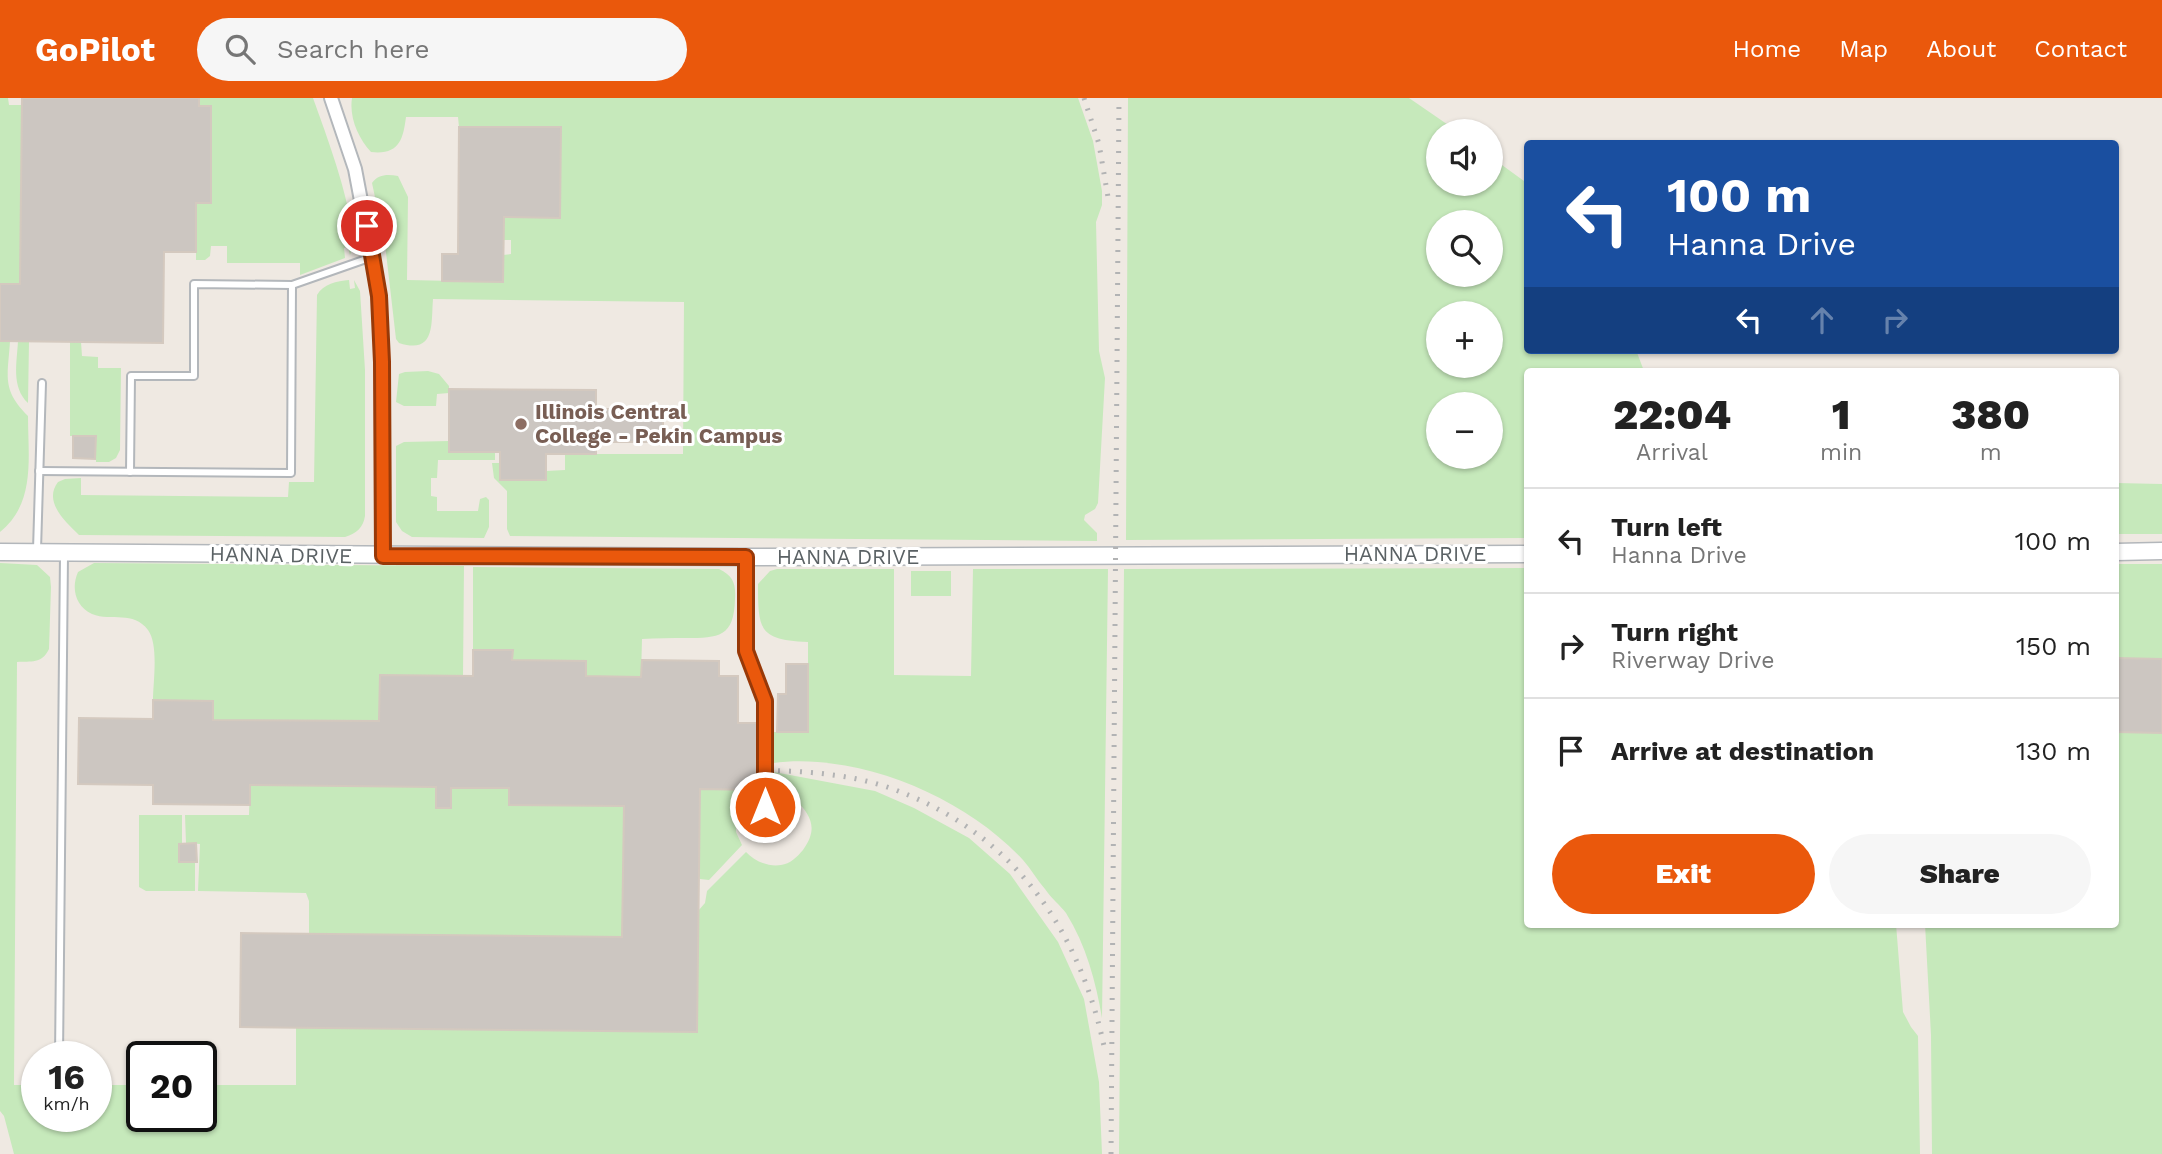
<!DOCTYPE html>
<meta charset="utf-8">
<style>
:root{--surface:#fff;--page:#f6f6f6;--text:#222;--muted:#767676;--line:#e0e0e0;--accent:#ea580c}
body{margin:0;font-family:"Work Sans",sans-serif;background:var(--page);color:var(--text);height:100vh;display:flex;flex-direction:column;font-size:26px;white-space:nowrap}
*{box-sizing:border-box;margin:0}
p{font-size:23px;color:var(--muted)}
.icon{flex:none;width:38px;height:38px;fill:none;stroke:currentColor;stroke-width:2;stroke-linecap:round;stroke-linejoin:round}
.map{position:relative;flex:1;overflow:hidden}
.side{position:absolute;left:1524px;top:270px;width:595px;height:560px;display:flex;flex-direction:column;background:var(--surface);border-radius:7px;box-shadow:0 2px 5px #0004}
.side>*{flex:none}
.banner{position:absolute;left:1524px;top:42px;width:595px;height:214px;border-radius:7px;box-shadow:0 2px 5px #0004;background:#1a4fa0;color:#fff;overflow:hidden}
.tools{position:absolute;left:1426px;top:21px;display:grid;gap:14px}
.tools a{display:grid;place-items:center;width:77px;height:77px;border-radius:50%;background:var(--surface);box-shadow:0 2px 5px #0004;font-size:35px}
.speed{position:absolute;left:21px;top:943px;display:flex;gap:14px;font-size:35px;font-weight:700;text-align:center}
.speed>*{display:grid;place-content:center;width:91px;height:91px;border-radius:50%;background:var(--surface);box-shadow:0 2px 5px #0004;line-height:1}
.speed small{font-size:18px;font-weight:400}
.speed .limit{border:4px solid #111;border-radius:10px;background:#fff;color:#111}
.pin{position:absolute;display:grid;place-items:center;width:60px;height:60px;color:#fff;margin:-30px;border:4px solid #fff;border-radius:50%;box-shadow:0 2px 7px #0007}
.me{position:absolute;width:77px;margin:-38px;rotate:0deg;stroke-linejoin:round;filter:drop-shadow(0 0 5px #0008)}
.turn{display:flex;align-items:center;gap:24px;height:147px;padding:0 28px;font-size:32px}
.turn .icon{width:91px;height:91px;stroke-width:2.5}
.turn b{display:block;font-size:49px;line-height:60px}
.lanes{display:flex;align-items:center;height:66px;padding:0 28px;background:#0003;justify-content:center;gap:35px;direction:ltr}
.lanes .off{opacity:.35}
.eta{display:flex;justify-content:space-evenly;align-items:center;height:119px;text-align:center}
.eta b{font-size:42px;font-weight:800;line-height:49px}
.action{display:flex;gap:14px;margin-top:auto;padding:14px 28px}
.action a{flex:1;height:80px;border-radius:42px;background:var(--accent);color:#fff;font-size:28px;font-weight:800;line-height:80px;text-align:center}
.action a+a{background:var(--page);color:var(--text)}
ul{padding:0;list-style:none}
li{display:flex;align-items:center;gap:21px;height:105px;padding:0 28px;border-top:2px solid var(--line)}
li div{flex:1}
li b{display:block;font-size:26px}
li em{font-style:normal}
header{display:flex;align-items:center;gap:42px;box-sizing:border-box;height:98px;padding:0 35px;background:var(--accent);color:#fff}
header strong{font-size:33px}
nav{display:flex;gap:38px;margin-inline-start:auto;font-size:24px}
.search{width:490px;height:63px;background:var(--page);display:flex;align-items:center;gap:18px;box-sizing:border-box;padding:0 24px;border-radius:38px;color:var(--muted);font-size:26px}
.map>svg:first-child{display:block}
</style>
<header>
<strong>GoPilot</strong>
<div class="search"><svg class="icon" aria-label="search" viewBox="0 0 24 24"><circle cx="10" cy="10" r="6"/><path d="M15 15l6 6"/></svg>Search here</div>
<nav><a>Home</a><a>Map</a><a>About</a><a>Contact</a></nav>
</header>
<div class="map">
<svg width="2162" height="1056" viewBox="0 0 2162 1056">
<rect width="100%" height="100%" fill="#efe9e2"/>
<g fill="#c6e9bb" fill-rule="evenodd">
<polygon points="0,0 8,0 9,7 22,7 20,186 0,186"/>
<path d="M199,0h114c11,31 49,129 37,157l-2,-8 -4,1 1,10 -45,17v-12h-73v-17h-16l-1,10 -5,4h-9v-57h15v-96l-12,-1z"/>
<path d="M352,0h726l15,43 9,50v14l-6,17 3,129 6,27 -7,125 -3,6 -10,6 -1,5 13,13v8l-587,-5 -3,-7v-38l-13,-13 -2,-15h8v17h46v-9l19,-1v-16h118l1,-152 -251,-3c-2,24 3,56 -34,44l-3,-4 -11,-95 -13,-61c6,-9 16,-9 26,-7l10,21 -1,83 96,2v-27l8,-1v-14h-8l1,-90 17,67 39,1 1,-90 -102,-1 -1,-10h-52c-3,23 -7,38 -35,35 -13,-14 -22,-35 -19,-54z"/>
<path d="M1128,0h281l48,33h-19v53h53v-27l37,27v166h108l8,21h-116v167l-402,2zM1438,124h53v53h-53zM1438,215h53v53h-53zM1438,306h53v53h-53z"/>
<path d="M349,182l1,9 5,-1 -1,-8 6,11 5,79v146c-2,12 -8,17 -20,21l-266,-2c-14,-14 -36,-33 -21,-53l7,-3 16,-1v17l207,2 1,-15h25l3,-187c6,-11 20,-14 32,-15z"/>
<path d="M0,243h10c-2,35 -9,48 18,75 0,41 8,87 -28,116z"/>
<path d="M18,243h11l-1,62c-17,-16 -11,-41 -10,-62z"/>
<polygon points="70,244 81,244 82,258 98,259 98,270 121,270 120,352 116,360 109,364 96,364 96,338 70,338"/>
<polygon points="428,273 439,276 449,288 449,295 437,296 436,308 404,308 396,304 399,276 405,274"/>
<polygon points="449,343 449,354 495,354 495,362 438,362 437,380 431,380 431,398 437,399 437,413 478,413 480,401 486,399 489,402 489,429 484,440 412,439 402,433 396,424 396,348 404,344"/>
<polygon points="2116,385 2162,386 2162,436 2116,436"/>
<path d="M0,465l37,2 13,12 1,10 -2,62c-7,15 -18,12 -32,13l-3,423h23v31h59v-31h46v31h59v-31h95v-57l401,4 1,-121 7,-8 2,-12 39,-39c8,9 22,15 35,13 9,-1 16,-8 22,-15 27,-37 -17,-49 -29,-78l101,19 39,17 55,30 41,36 48,68 26,57 15,83 3,72h-1088l-10,-38 -4,-5z"/>
<path d="M94,465l370,3 -1,110 -84,45 -166,-1v-19l-60,-1c0,-18 6,-55 -5,-70 -15,-20 -36,-8 -56,-16 -17,-8 -21,-26 -14,-42z"/>
<polygon points="2116,466 2162,466 2162,561 2116,560"/>
<path d="M473,469l246,2c14,7 17,14 16,30 -1,38 -16,39 -49,39 -15,0 -30,0 -44,1l-1,38 -55,-1v-15l-74,-1v-10h-39z"/>
<polygon points="1528,470 1528,826 1896,826 1903,914 1911,929 1918,938 1920,1056 1119,1056 1124,471"/>
<path d="M777,471h117v106l77,1 2,-107h135l-6,449c-6,-36 -16,-73 -36,-105 -6,-8 -15,-15 -21,-24 -8,-9 -14,-20 -22,-29 -58,-63 -164,-108 -250,-97v-31h35v-90c-49,-2 -50,-12 -50,-58l12,-13z"/>
<rect x="911" y="473" width="40" height="25"/>
<polygon points="2116,634 2162,635 2162,1056 1932,1056 1931,937 1925,826 2116,826"/>
<polygon points="250,687 436,689 437,710 451,710 451,690 509,690 510,707 624,708 622,839 309,836 309,803 306,795 198,793 200,746 186,745 185,717 249,717"/>
<polygon points="700,691 736,692 736,734 742,747 709,782 700,781 699,778"/>
<polygon points="139,717 182,717 182,745 179,746 179,764 195,764 195,793 146,793 139,789"/>
</g>
<g fill="#ccc6c1" stroke="#d4c9bf" stroke-width="2">
<polygon points="22,0 199,0 199,8 211,8 211,105 196,105 196,154 164,154 163,245 0,243 0,186 20,186"/>
<polygon points="459,29 561,29 560,120 504,119 503,184 442,183 442,156 458,156"/>
<polygon points="449,291 596,292 596,311 663,311 663,344 596,344 596,356 546,356 546,382 500,382 500,354 449,354"/>
<polygon points="73,338 96,338 95,361 73,360"/>
<polygon points="473,552 513,552 512,562 586,563 586,578 641,579 642,562 719,563 719,578 738,578 738,625 757,625 756,692 700,691 697,934 240,929 241,835 622,839 624,708 509,707 509,690 451,690 451,710 436,710 436,689 250,687 250,707 153,706 153,687 78,686 79,620 153,621 153,602 213,603 213,622 379,623 380,577 473,578"/>
<polygon points="2116,560 2162,561 2162,635 2116,634"/>
<polygon points="786,566 808,566 808,634 777,634 778,596 786,596"/>
<polygon points="196,745 197,764 179,764 179,746"/>
</g>
<g fill="none" stroke-linecap="round" stroke-linejoin="round">
<g stroke="#b3b7bb" stroke-width="10">
<g id="service">
<polyline points="39,373 291,375 292,187"/>
<polyline points="130,374 131,278 194,278 194,186 292,187 372,159"/>
<polyline points="37,452 42,285"/>
<polyline points="746,461 746,553 765,603 765,709 773,734"/>
<polyline points="59,959 64,457"/>
</g>
</g>
<g stroke="#b3b7bb" stroke-width="16">
<polyline id="minor" points="331,0 355,71 379,198 382,264 382,458"/>
</g>
<g stroke="#b3b7bb" stroke-width="19">
<g id="tertiary">
<polyline points="0,454 746,459 1528,456"/>
<polyline points="2116,454 2162,453"/>
</g>
</g>
<use href="#service" stroke="#fff" stroke-width="6"/>
<use href="#minor" stroke="#fff" stroke-width="12"/>
<use href="#tertiary" stroke="#fff" stroke-width="16"/>
<g stroke="#b2b3b4" stroke-width="5" stroke-dasharray="2 9" stroke-linecap="butt">
<polyline points="1084,0 1099,46 1109,105"/>
<path d="M756,672c44,1 89,3 131,17 123,42 193,140 218,264"/>
<polyline points="1111,1056 1119,0"/>
</g>
</g>
<g fill="none" stroke-linecap="round" stroke-linejoin="round">
<g stroke="#983908" stroke-width="18">
<polyline id="route" points="367,128 379,198 382,264 383,458 746,459 746,553 765,603 765,709"/>
</g>
<use href="#route" stroke="#ea580c" stroke-width="12"/>
</g>
<circle fill="#8d6e63" stroke="#fff" stroke-width="2.5" cx="521" cy="326" r="7"/>
<g text-anchor="middle" stroke-width="6" stroke-linejoin="round" paint-order="stroke">
<g font-size="21" font-weight="bold" fill="#785e54" stroke="#fff" text-anchor="start">
<text x="535" y="321">Illinois Central<tspan x="535" dy="24">College - Pekin Campus</tspan></text>
</g>
<g font-size="21" fill="#5a6164" stroke="#fff">
<text x="1415" y="463">HANNA DRIVE</text>
<text transform="translate(281 457) rotate(1)" y="7">HANNA DRIVE</text>
<text x="848" y="466">HANNA DRIVE</text>
</g>
</g>
</svg>
<div class="tools">
<a><svg class="icon" aria-label="sound" viewBox="0 0 24 24"><path d="M4 9h4l5-4v14l-5-4H4zM17 9q2 3 0 6"/></svg></a>
<a><svg class="icon" aria-label="search" viewBox="0 0 24 24"><circle cx="10" cy="10" r="6"/><path d="M15 15l6 6"/></svg></a>
<a>+</a>
<a>−</a>
</div>
<div class="speed"><div>16<small>km/h</small></div><div class="limit">20</div></div>
<div class="pin" style="left:367px;top:128px;background:#d93025"><svg class="icon" aria-label="arrive" viewBox="0 0 24 24"><path d="M6 21V4h12l-3 4 3 4H6"/></svg></div>
<svg class="me" style="left:765px;top:709px" viewBox="-20 -20 40 40"><circle r="17" fill="#ea580c" stroke="#fff" stroke-width="3"/><path d="M0-11L8 9 0 5-8 9z" fill="#fff"/></svg>
<div class="banner">
<div class="turn"><svg class="icon" aria-label="left" viewBox="0 0 24 24"><path d="M17 20v-9H6M10 6l-5 5 5 5"/></svg><div><b>100 m</b>Hanna Drive</div></div>
<div class="lanes"><svg class="icon" aria-label="left" viewBox="0 0 24 24"><path d="M17 20v-9H6M10 6l-5 5 5 5"/></svg><svg class="icon off" aria-label="ahead" viewBox="0 0 24 24"><path d="M12 20V5M6 11l6-6 6 6"/></svg><svg class="icon off" aria-label="right" viewBox="0 0 24 24"><path d="M7 20v-9h11M14 6l5 5-5 5"/></svg></div>
</div>
<section class="side">
<div class="eta">
<div><b>22:04</b><p>Arrival</p></div>
<div><b>1</b><p>min</p></div>
<div><b>380</b><p>m</p></div>
</div>
<ul>
<li><svg class="icon" aria-label="left" viewBox="0 0 24 24"><path d="M17 20v-9H6M10 6l-5 5 5 5"/></svg><div><b>Turn left</b><p>Hanna Drive</p></div><em>100 m</em></li>
<li><svg class="icon" aria-label="right" viewBox="0 0 24 24"><path d="M7 20v-9h11M14 6l5 5-5 5"/></svg><div><b>Turn right</b><p>Riverway Drive</p></div><em>150 m</em></li>
<li><svg class="icon" aria-label="arrive" viewBox="0 0 24 24"><path d="M6 21V4h12l-3 4 3 4H6"/></svg><div><b>Arrive at destination</b></div><em>130 m</em></li>
</ul>
<div class="action"><a>Exit</a><a>Share</a></div>
</section>
</div>
